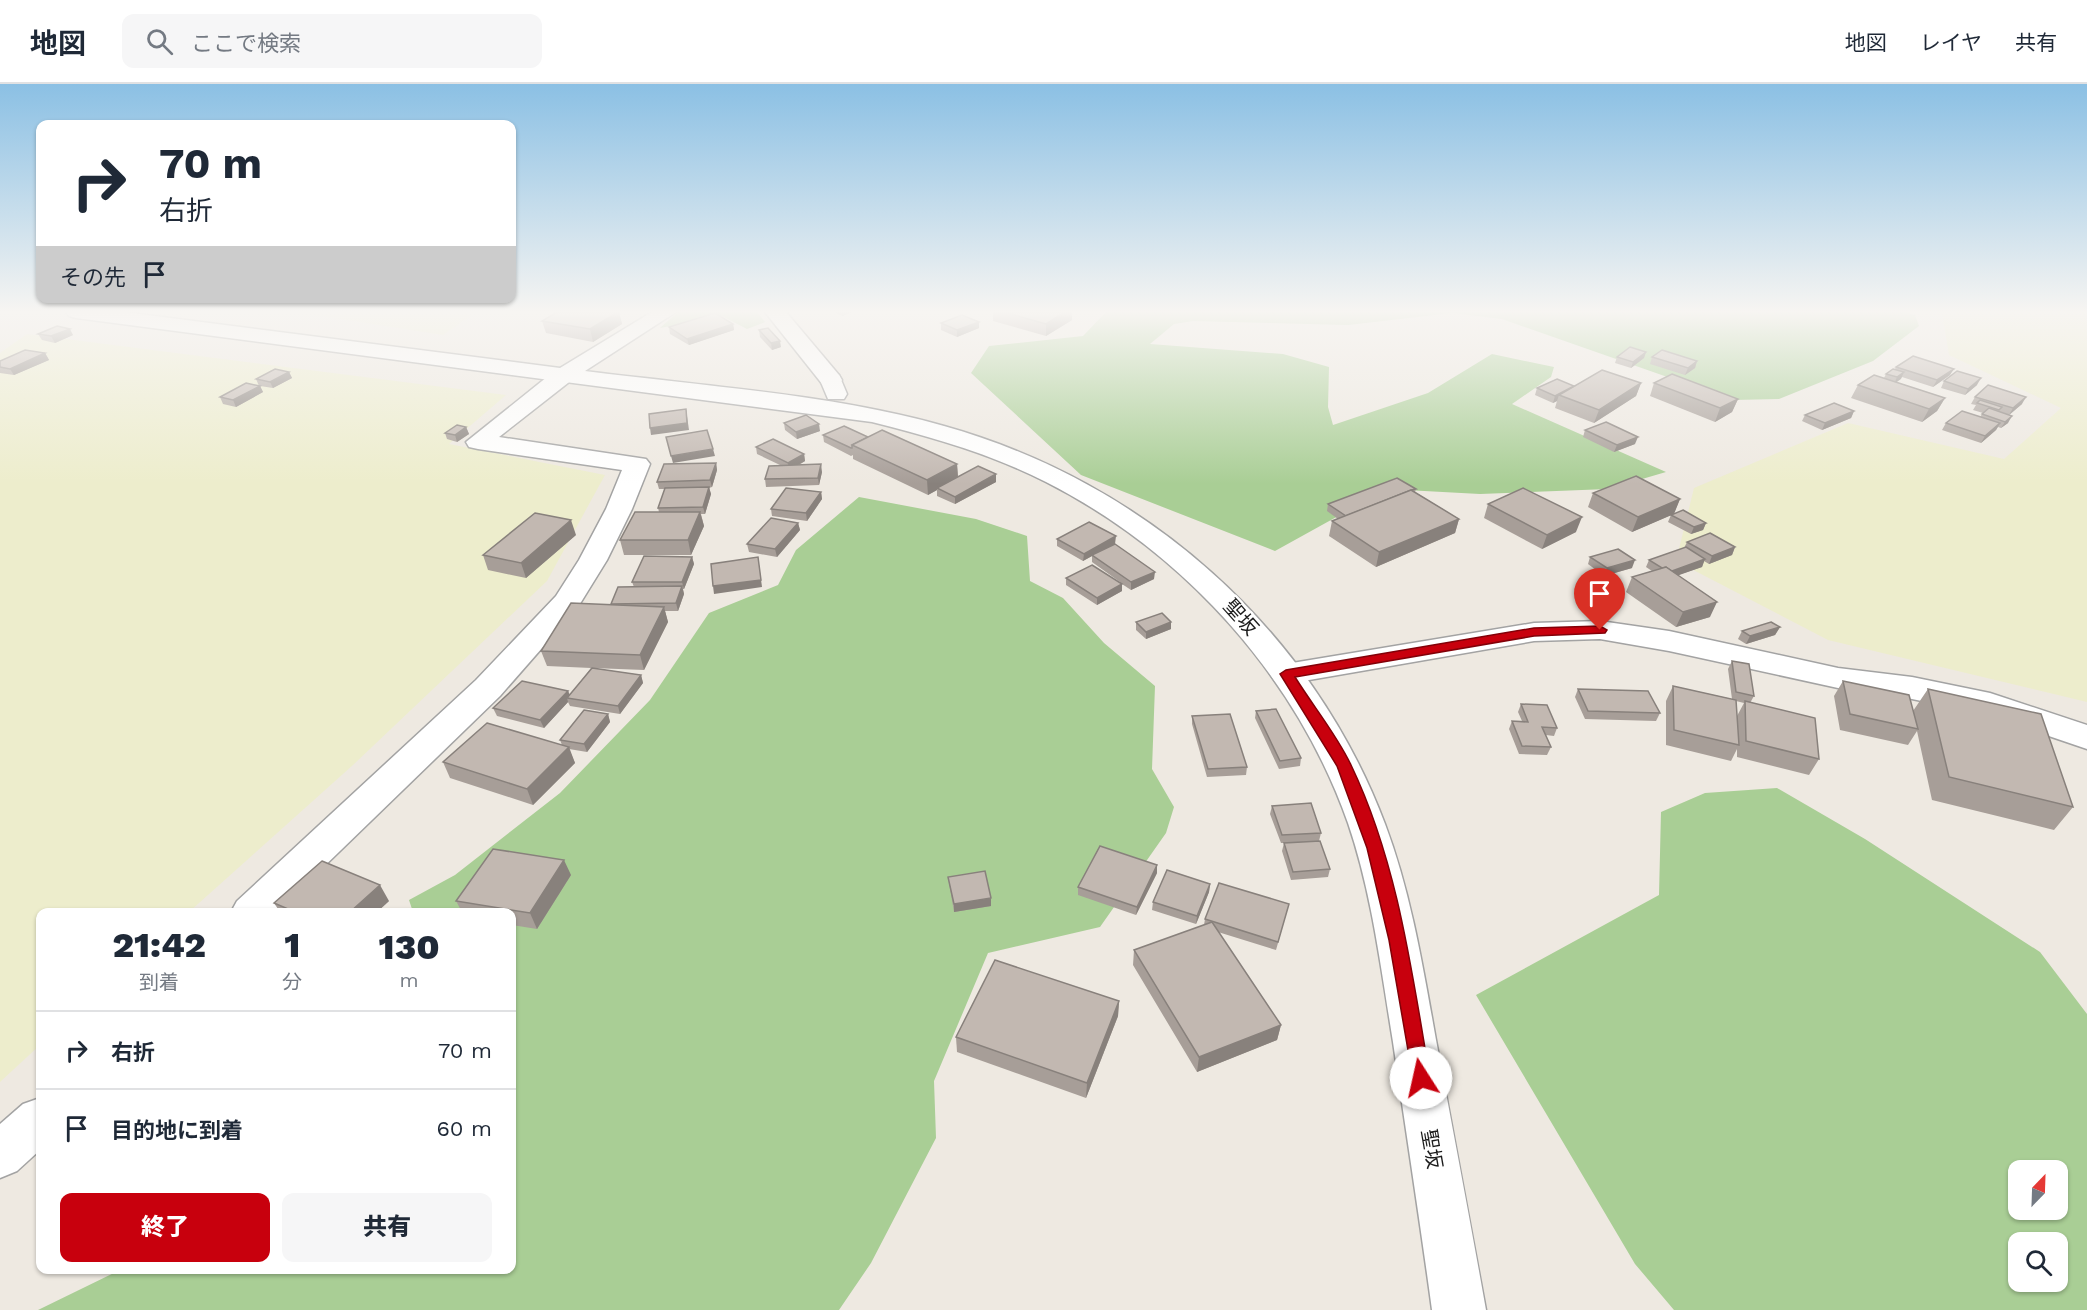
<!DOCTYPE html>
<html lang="ja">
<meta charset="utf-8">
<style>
:root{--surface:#fff;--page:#f6f6f7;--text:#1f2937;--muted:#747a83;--line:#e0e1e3;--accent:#c8000d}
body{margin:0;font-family:"Work Sans","Noto Sans JP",sans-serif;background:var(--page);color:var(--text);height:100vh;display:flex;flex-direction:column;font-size:22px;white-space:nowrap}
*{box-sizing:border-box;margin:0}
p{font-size:20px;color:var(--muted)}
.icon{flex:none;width:33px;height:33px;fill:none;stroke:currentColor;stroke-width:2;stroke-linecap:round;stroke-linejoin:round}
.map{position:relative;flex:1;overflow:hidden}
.sheet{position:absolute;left:36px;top:824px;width:480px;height:366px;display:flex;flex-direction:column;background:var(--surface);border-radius:12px;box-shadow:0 2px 4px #0004}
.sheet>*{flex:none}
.hud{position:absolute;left:36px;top:36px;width:480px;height:183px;border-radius:12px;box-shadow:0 2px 4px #0004;background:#fff;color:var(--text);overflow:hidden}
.needle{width:39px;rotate:23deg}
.controls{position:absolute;left:2008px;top:1076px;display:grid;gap:12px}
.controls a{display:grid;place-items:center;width:60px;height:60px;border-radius:12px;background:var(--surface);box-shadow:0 2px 4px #0004;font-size:30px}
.pin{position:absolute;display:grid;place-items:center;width:51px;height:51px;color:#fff;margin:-62px -26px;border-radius:50% 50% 50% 0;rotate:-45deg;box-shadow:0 0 6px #0007}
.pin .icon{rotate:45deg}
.me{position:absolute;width:66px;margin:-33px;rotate:350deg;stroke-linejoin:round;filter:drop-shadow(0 0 4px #0008)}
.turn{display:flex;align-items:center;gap:21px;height:126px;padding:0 24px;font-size:27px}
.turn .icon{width:78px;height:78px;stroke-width:2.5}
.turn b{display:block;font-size:42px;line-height:51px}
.then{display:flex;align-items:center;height:57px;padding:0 24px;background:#0003;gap:12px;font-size:22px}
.eta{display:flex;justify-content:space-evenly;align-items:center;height:102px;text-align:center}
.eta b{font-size:36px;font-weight:800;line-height:42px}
.action{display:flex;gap:12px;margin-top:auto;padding:12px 24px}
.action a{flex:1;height:69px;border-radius:12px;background:var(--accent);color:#fff;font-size:24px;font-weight:800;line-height:69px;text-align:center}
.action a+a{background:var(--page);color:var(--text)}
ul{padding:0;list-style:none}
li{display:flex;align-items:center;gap:18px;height:78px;padding:0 24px;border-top:2px solid var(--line)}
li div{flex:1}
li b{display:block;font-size:22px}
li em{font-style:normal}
header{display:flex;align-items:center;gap:36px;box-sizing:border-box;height:84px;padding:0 30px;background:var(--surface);border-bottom:2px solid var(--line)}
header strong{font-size:28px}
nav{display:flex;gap:33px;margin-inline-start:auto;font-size:21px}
.search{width:420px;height:54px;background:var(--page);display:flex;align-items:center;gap:15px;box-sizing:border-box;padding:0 21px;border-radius:12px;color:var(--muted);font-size:22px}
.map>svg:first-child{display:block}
</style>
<header>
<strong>地図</strong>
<div class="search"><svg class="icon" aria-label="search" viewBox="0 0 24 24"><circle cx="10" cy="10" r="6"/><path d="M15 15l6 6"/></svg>ここで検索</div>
<nav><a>地図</a><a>レイヤ</a><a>共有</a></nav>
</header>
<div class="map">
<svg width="2087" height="1226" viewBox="0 0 2087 1226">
<rect width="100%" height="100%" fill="#eee9e1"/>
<g fill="#ededcc">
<polygon points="296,228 476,228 443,251"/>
<polygon points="1942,228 2087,228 2087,618 1828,556 1676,477 1694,404 1848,339 2004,375 2061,324 1949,271"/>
<polygon points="27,250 506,311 449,360 605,391 547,497 353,681 189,828 40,828 40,961 0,998 0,269"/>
</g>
<g fill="#a9ce95" fill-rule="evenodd">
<polygon points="678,228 757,228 765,238 747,245 722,232 660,244"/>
<polygon points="1106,228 1906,228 1915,231 1919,242 1873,277 1779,315 1733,316 1502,235 1452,229 1348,241 1193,237 1174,240 1150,260 1283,270 1329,283 1328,323 1333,341 1428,309 1492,270 1554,283 1551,293 1512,320 1666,388 1608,405 1480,410 1387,405 1275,467 1081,391 971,289 989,262 1083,252"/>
<polygon points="859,413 976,435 1027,452 1030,497 1063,514 1104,559 1155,602 1152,685 1174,723 1166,749 1100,843 988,869 934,997 936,1054 871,1179 839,1226 38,1226 122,1185 512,1185 512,828 413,828 409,816 455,791 560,709 650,616 709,529 778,501 796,466"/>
<path d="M1777,704l88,51 175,113 47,62v296h-413l-39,-46 -159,-269 183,-100 2,-83 44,-19zM2019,1086h39v39h-39zM2019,1158h39v39h-39z"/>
</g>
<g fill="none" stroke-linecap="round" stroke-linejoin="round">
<g stroke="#a3a3a3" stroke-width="3">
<polygon id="pedestrian" points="831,289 839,291 847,310 844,315 828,315 820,296 823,291"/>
</g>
<g stroke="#a3a3a3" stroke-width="3">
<g id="minor">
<polygon points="765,228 786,228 839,291 842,296 839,301 823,301"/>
<polygon points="565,283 573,285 576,290 573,295 499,353 646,375 650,380 632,425 607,476 578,523 500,612 277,828 231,828 237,817 476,596 556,512 579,476 606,425 622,386 478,365 469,363 466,358 557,285"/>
<polygon points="1600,537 1669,547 1838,584 1912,593 1990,609 2087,641 2087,665 1984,630 1912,615 1838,604 1669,567 1600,555 1534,557 1286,600 1275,597 1270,590 1275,583 1286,580 1534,539"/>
<polygon points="40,1014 40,1066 17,1087 0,1094 0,1040 23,1020"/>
</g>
</g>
<g stroke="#a3a3a3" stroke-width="3">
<path id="tertiary" d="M66,228h58l436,56 92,-56h24l-91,59c117,15 246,23 359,55 200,56 367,202 441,398 26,69 38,143 51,216 17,90 34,180 50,270h-54c-12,-89 -26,-178 -39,-268 -12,-73 -21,-149 -45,-219 -52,-147 -164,-271 -302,-341 -55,-28 -114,-45 -174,-60l-796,-104 -7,-2z"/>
</g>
<use href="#pedestrian" fill="#fff" fill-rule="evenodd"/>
<use href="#minor" fill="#fff" fill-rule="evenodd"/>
<use href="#tertiary" fill="#fff" fill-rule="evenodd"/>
</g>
<g fill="#a79e98" fill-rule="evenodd">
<polygon points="557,228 619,228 622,240 593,258 546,249 542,237"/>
<polygon points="834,228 852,228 842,232"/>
<polygon points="993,228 1072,228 1072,236 1046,252 993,237"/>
<polygon points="941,239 979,244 957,253 941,246"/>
<polygon points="733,240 734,246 689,261 670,250 669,243"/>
<polygon points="759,246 781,263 772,266 760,253"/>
<polygon points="38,250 73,251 55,259 42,256"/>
<polygon points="1646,268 1644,274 1631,284 1615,279 1617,273"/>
<polygon points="45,269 49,276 14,291 0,289 0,277"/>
<polygon points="1652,273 1697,277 1695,284 1685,291 1650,280"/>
<polygon points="1896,283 1950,291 1933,303 1902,293 1896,298 1945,314 1937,327 1922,338 1851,314 1858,301 1884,294 1886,290 1895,285"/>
<polygon points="289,288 292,294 273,304 260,302 263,308 236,323 223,320 220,313 259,302 256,295"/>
<polygon points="1944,297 1977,301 1965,311 1941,304"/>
<polygon points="1641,299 1636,312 1594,339 1555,324 1557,317 1553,319 1535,311 1537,304"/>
<polygon points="1654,299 1738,315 1732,328 1715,338 1650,312"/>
<polygon points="1975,313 2022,320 2009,331 2008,339 2001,344 1998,343 1996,346 1981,359 1942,346 1946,339 1980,333 1983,329 1973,326 1976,321 1971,320"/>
<polygon points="1854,327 1851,334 1822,346 1802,337 1805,331"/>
<polygon points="784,339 820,347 797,355 785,346"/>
<polygon points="466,343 469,350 457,358 447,355 445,349"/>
<polygon points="1585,346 1635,360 1614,368 1583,353"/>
<polygon points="823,351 868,353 957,380 958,393 996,398 955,420 937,412 937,406 928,411 853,375 853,371 851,372 824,358"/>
<polygon points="756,363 804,370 805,377 799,381 822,388 819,401 766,403 765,395 780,381 757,370"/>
<polygon points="716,379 717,386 712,403 709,404 711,410 705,430 701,430 704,442 691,471 624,471 620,456 659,428 658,424 665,405 659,405 657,398"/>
<polygon points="1416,405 1415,408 1459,435 1455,449 1376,483 1329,452 1332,437 1338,435 1327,427 1328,420"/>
<polygon points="821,408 822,415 807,437 772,432 771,425"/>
<polygon points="1593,409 1680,415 1674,429 1706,439 1703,446 1691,450 1668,438 1671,431 1632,448 1588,423"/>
<polygon points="1488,420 1576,448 1542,465 1484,434"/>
<polygon points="798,439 800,446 777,473 749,468 747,460"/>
<polygon points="576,451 526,494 488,486 483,471"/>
<polygon points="1057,455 1115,460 1109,463 1154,495 1131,506 1122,500 1122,507 1097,521 1066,501 1066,494 1120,498 1092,478 1092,472 1083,477 1057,462"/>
<polygon points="1687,458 1735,463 1732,471 1709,480 1704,477 1702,483 1678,491 1710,533 1676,543 1626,508 1632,493 1652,487 1646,483 1649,476 1684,464"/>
<polygon points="692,473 694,480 684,505 683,505 684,510 678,527 665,527 668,538 644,586 593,584 641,591 643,599 620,630 570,622 568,618 544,644 497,632 493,624 568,607 570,611 591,584 547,582 541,567 611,521 634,503 632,498"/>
<polygon points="1590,473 1632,484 1604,492 1588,480"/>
<polygon points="1136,538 1171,545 1146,555 1136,546"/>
<polygon points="1780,543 1775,551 1746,560 1738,555 1742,547"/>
<path d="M1732,577l22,35 -4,7 69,56 -10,16 -72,-18v-8l-6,12 -65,-16v-44l7,-15 59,13 -4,-30zM1736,617l8,2 -7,13z"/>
<polygon points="1843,597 1913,627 1928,605 2073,723 2054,746 1932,716 1917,647 1908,661 1840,646 1834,612"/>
<polygon points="1578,605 1660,629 1656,637 1585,635 1575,613"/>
<polygon points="1521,620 1557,644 1554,652 1546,651 1551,663 1547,671 1519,670 1509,645 1512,637 1522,637 1518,628"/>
<polygon points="1256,627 1301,674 1300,682 1279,685 1255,634"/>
<polygon points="608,630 610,638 587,668 569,665 575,679 533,721 450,694 443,678 562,661 560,656"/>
<polygon points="1192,632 1247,683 1246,691 1207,693 1192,640"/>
<polygon points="1272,722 1321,749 1319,757 1330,785 1328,793 1291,796 1282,767 1284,759 1288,759 1281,759 1270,730"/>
<polygon points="1157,789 1136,831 1078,811 1078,803"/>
<polygon points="571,791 537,845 512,841 512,828 462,828 456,817"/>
<polygon points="948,793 991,822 954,828"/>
<polygon points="1210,800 1209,808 1196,840 1152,826 1153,818"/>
<polygon points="389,817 377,828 280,828 274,819"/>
<polygon points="1289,820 1276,866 1218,848 1281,941 1277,956 1197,988 1133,881 1134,866 1204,841 1205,835"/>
<polygon points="1119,917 1118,932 1086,1014 957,968 956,953"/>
</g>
<g fill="#88817c">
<polygon points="618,228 619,228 622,240 593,258 590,245"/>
<polygon points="842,228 852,228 842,232"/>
<polygon points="1065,228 1072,228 1072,236 1046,252 1046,240"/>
<polygon points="979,238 979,244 957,253 957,246"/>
<polygon points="733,240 734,246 689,261 687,255"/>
<polygon points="70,245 73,251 55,259 51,252"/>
<polygon points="780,257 781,263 772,266 771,259"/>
<polygon points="1646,268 1644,274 1631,284 1633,278"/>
<polygon points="45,269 49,276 14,291 10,285"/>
<polygon points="1697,277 1695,284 1685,291 1688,284"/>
<polygon points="1954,285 1950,291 1933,303 1937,296"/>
<polygon points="289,288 292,294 273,304 270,298"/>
<polygon points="1904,288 1901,295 1894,300 1897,293"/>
<polygon points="1981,294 1977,301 1965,311 1968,305"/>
<polygon points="1641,299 1636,312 1594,339 1599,326"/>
<polygon points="260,302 263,308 236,323 233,316"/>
<polygon points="1575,302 1559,311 1557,317 1553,319 1555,312"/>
<polygon points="2026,313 2022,320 2009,331 2013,324"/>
<polygon points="1945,314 1937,327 1922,338 1929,325"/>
<polygon points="1738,315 1732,328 1715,338 1720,324"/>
<polygon points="686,325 689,346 651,351 650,344"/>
<polygon points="1854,327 1851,334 1822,346 1825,339"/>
<polygon points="2012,332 2008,339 2001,344 2005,338"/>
<polygon points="2000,339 1996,346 1981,359 1985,352"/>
<polygon points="819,340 820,347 797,355 796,348"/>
<polygon points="466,343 469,350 457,358 455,351"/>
<polygon points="1638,353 1635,360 1614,368 1617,361"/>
<polygon points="713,365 715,372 673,379 671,372"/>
<polygon points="804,370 805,377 789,386 788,379"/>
<polygon points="716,379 717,386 712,403 710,396"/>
<polygon points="821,380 822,388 819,401 818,394"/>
<polygon points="957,380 958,394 937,404 937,406 928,411 927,396"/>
<polygon points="996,390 996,398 955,420 955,413"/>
<polygon points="709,403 711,410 705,430 703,423"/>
<polygon points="821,408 822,415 807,437 806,429"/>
<polygon points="1680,415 1674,430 1632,448 1638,433"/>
<polygon points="700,428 704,442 691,471 688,456"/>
<polygon points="1582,433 1576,448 1542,465 1547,451"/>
<polygon points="1459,435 1455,449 1376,483 1379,468"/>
<polygon points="571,436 576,451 526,494 521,479"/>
<polygon points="798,439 800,446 777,473 775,465"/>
<polygon points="1706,439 1703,446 1691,450 1694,443"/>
<polygon points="1116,452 1115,460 1094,472 1092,471 1092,472 1083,477 1084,470"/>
<polygon points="1735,463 1732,471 1709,480 1712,472"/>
<polygon points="692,473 694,480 684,505 682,498"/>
<polygon points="758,473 762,503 714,510 713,502"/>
<polygon points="1705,475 1702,483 1665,496 1668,488"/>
<polygon points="1635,476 1632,484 1604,492 1607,484"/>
<polygon points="1155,488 1154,495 1131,506 1131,498"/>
<polygon points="1122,500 1122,507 1097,521 1097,514"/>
<polygon points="682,502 684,510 678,527 676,519"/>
<polygon points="1717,518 1710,533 1676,543 1683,528"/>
<polygon points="664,523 668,538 644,586 640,571"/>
<polygon points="1171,538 1171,545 1146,555 1146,548"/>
<polygon points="1780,543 1775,551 1746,560 1750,552"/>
<polygon points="641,591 643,599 620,630 618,622"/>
<polygon points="568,607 571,615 567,614 568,618 544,644 540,636"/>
<polygon points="608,630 610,638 587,668 584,660"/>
<polygon points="569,663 575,679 533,721 527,705"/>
<polygon points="564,776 571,791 537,845 530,829"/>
<polygon points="1157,781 1157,789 1136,831 1137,823"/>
<polygon points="1210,800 1209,808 1196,840 1197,832"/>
<polygon points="380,801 389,817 377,828 350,828"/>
<polygon points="991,814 991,822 954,828 954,820"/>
<polygon points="1119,917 1118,932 1086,1014 1087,999"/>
<polygon points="1281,941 1277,956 1197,988 1199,973"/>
</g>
<g fill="#c2b8b1" stroke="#88817c" stroke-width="1.5">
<polygon points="557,228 618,228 590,245 542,237"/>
<polygon points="1004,228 1065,228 1046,240"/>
<polygon points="715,229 733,240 687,255 669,243"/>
<polygon points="962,231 979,238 957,246 941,239"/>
<polygon points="57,242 70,245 51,252 38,250"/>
<polygon points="768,244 780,257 771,259 759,246"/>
<polygon points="1630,263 1646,268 1633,278 1617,273"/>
<polygon points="25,266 45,269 10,285 0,283 0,277"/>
<polygon points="1662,266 1697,277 1688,284 1652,273"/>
<polygon points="1913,272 1954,285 1937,296 1896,283"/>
<polygon points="275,285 289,288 270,298 256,295"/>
<polygon points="1893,285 1904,288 1897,293 1886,290"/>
<polygon points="1602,286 1641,299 1599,326 1559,311"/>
<polygon points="1957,287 1981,294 1968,305 1944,297"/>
<polygon points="1672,290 1738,315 1720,324 1654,299"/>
<polygon points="1874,291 1945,314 1929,325 1858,301"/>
<polygon points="1557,295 1574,302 1555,312 1537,304"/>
<polygon points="246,299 260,302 233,316 220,313"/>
<polygon points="1988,301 2026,313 2013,324 1975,313"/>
<polygon points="1980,316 2002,323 1999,326 1977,319"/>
<polygon points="1834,319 1854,327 1825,339 1805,331"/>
<polygon points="1989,324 2012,332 2005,338 1982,330"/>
<polygon points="686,325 687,339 650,344 649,330"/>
<polygon points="1962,327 2000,339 1985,352 1946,339"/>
<polygon points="806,331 819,340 796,348 784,339"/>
<polygon points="1606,338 1638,353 1617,361 1585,346"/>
<polygon points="457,341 466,343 455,351 445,349"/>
<polygon points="844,342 868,353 852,361 852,364 851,364 823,351"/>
<polygon points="707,346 713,365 671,372 666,353"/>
<polygon points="882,346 957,380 927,396 852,361"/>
<polygon points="773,355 804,370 788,379 756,363"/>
<polygon points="716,379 710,396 657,398 664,380"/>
<polygon points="821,380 818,394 765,395 769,382"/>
<polygon points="978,382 996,390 955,413 937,404"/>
<polygon points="1636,392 1680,415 1638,433 1593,409"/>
<polygon points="1397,394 1416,405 1411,406 1346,432 1328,420"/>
<polygon points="709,403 703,423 658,424 665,404"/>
<polygon points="786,404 821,408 806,429 771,425"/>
<polygon points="1523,404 1582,433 1547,451 1488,420"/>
<polygon points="1411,406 1459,435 1379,468 1332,437"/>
<polygon points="1683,426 1706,439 1694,443 1671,431"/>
<polygon points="635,428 700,428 688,456 620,456"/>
<polygon points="535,429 571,436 521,479 483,471"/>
<polygon points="771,434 798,439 775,465 747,460"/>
<polygon points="1089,438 1116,452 1084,470 1057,455"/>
<polygon points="1710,449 1735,463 1712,472 1687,458"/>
<polygon points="1115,460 1155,488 1131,498 1092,471"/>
<polygon points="1686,463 1705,475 1672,487 1666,483 1662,484 1649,476"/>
<polygon points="1618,465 1635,476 1607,484 1590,473"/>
<polygon points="644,472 692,473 682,498 632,498"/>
<polygon points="758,473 761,496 713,502 711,480"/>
<polygon points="1092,481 1122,500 1097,514 1066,494"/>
<polygon points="1666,483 1717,518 1683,528 1632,493"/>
<polygon points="682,502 676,519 611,520 618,503"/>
<polygon points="571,519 664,523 640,571 541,567"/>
<polygon points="1162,529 1171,538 1146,548 1136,538"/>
<polygon points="1771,538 1780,543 1750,552 1742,547"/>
<polygon points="1732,577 1749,580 1754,612 1736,608"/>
<polygon points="592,584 641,591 618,622 567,614"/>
<polygon points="522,597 568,607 540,636 493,624"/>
<polygon points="1843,597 1909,611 1918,645 1850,630"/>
<polygon points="1673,602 1736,616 1739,661 1674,646"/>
<polygon points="1578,605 1648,607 1660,629 1588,627"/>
<polygon points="1928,605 2041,630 2073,723 1949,693"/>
<polygon points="1745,617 1815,634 1819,675 1746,657"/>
<polygon points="1521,620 1547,621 1557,644 1542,643 1551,663 1522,662 1512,637 1528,638"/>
<polygon points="1276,625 1301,674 1280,677 1256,627"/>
<polygon points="584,626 608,630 584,660 560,656"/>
<polygon points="1230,630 1247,683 1208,685 1192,632"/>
<polygon points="487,639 569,663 527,705 443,678"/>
<polygon points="1311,719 1321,749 1282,751 1272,722"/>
<polygon points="1320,757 1330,785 1293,788 1284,759"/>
<polygon points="1100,762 1157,781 1137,823 1078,803"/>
<polygon points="493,765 564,776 530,829 456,817"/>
<polygon points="322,777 380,801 350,828 295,828 274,819"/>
<polygon points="1167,786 1210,800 1197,832 1153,818"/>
<polygon points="985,787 991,814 954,820 948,793"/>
<polygon points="1219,799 1289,820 1278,858 1205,835"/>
<polygon points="1212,838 1281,941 1199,973 1134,866"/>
<polygon points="995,876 1119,917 1087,999 956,953"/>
</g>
<linearGradient id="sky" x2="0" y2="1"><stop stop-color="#8bc0e4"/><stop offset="0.57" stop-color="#f7f5f2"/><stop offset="1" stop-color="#f7f5f2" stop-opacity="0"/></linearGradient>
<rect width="2087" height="400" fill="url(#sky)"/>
<path fill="#c8000d" stroke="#820008" stroke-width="1.5" d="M1600,542l7,4 -2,3 -71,3 -239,41c18,29 42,58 56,88 47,98 61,208 79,313l-3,7 -6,2 -7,-2 -25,-145 -22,-92 -30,-82 -57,-92 6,-4 248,-42z"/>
<g text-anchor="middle" stroke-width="4.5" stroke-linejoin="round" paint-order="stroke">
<g font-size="20" fill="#1c1c1c" stroke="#fff">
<text transform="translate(1241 533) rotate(48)" y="7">聖坂</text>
<text transform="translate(1432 1065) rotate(80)" y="7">聖坂</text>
</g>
</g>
</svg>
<div class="controls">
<a><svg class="needle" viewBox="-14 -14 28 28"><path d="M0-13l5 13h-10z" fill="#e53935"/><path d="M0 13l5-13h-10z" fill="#747a83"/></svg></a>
<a><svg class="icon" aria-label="search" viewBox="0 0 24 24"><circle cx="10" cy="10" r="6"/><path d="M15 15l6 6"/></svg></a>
</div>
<div class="pin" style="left:1600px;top:546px;background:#d93025"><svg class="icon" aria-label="arrive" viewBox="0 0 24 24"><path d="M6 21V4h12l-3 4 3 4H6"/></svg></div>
<svg class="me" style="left:1421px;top:994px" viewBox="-20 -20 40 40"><circle r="19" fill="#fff"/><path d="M0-13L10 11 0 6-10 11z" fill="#c8000d"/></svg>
<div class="hud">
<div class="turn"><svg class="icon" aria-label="right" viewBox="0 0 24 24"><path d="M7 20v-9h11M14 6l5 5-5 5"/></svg><div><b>70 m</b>右折</div></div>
<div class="then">その先<svg class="icon" aria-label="arrive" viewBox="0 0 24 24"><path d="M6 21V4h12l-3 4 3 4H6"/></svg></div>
</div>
<section class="sheet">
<div class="eta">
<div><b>21:42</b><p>到着</p></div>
<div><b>1</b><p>分</p></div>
<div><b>130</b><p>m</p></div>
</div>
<ul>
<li><svg class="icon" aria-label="right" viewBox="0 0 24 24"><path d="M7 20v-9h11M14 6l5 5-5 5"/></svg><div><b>右折</b></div><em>70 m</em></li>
<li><svg class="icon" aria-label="arrive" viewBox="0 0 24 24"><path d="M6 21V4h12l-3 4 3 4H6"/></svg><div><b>目的地に到着</b></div><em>60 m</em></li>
</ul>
<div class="action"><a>終了</a><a>共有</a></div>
</section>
</div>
